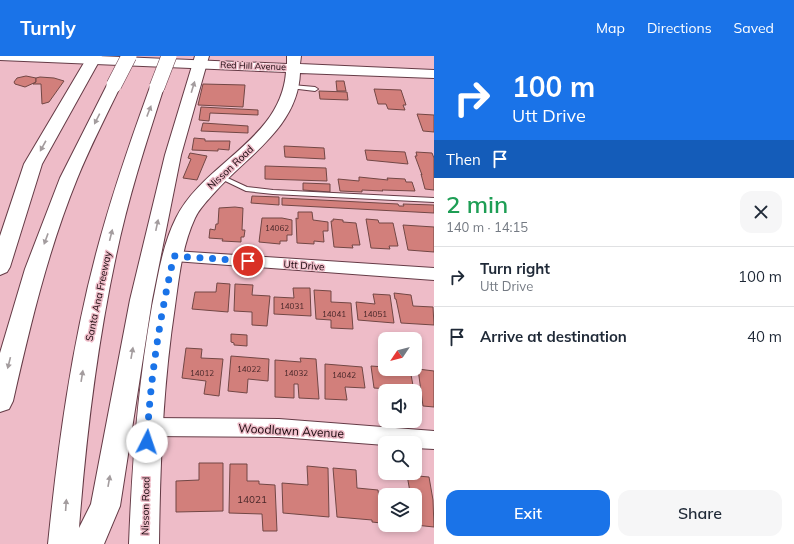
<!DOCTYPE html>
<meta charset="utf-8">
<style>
:root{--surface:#fff;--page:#f6f6f7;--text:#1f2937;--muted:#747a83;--line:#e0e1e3;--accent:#1a73e8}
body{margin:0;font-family:Mulish,sans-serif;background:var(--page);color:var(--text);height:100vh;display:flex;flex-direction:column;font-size:15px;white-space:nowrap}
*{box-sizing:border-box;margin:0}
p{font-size:13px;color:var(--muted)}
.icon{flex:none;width:22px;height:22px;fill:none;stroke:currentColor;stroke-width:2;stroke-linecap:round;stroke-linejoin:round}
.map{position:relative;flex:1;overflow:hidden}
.panel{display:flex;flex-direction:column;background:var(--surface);width:360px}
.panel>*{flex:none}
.top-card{background:#1a73e8;color:#fff;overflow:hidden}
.needle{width:26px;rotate:235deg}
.buttons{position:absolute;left:378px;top:276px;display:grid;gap:8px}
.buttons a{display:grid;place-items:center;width:44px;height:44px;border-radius:8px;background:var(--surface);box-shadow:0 2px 6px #0003;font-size:20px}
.pin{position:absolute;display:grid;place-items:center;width:34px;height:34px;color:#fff;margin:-17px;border:2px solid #fff;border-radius:50%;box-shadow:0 1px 4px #0007}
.me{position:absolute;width:44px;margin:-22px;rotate:4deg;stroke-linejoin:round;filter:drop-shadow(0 0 3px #0008)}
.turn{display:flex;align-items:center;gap:14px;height:84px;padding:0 12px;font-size:18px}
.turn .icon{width:52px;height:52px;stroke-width:2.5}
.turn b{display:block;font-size:28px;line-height:34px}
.then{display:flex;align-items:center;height:38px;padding:0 12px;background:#0003;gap:8px;font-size:15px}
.round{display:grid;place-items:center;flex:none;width:42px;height:42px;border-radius:12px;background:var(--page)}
.overview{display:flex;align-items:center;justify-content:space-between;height:68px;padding:0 12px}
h1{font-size:24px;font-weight:600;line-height:30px;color:#1e9e55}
.action{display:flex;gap:8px;margin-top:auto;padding:8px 12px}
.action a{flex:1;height:46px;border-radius:12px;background:var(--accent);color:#fff;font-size:16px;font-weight:600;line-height:46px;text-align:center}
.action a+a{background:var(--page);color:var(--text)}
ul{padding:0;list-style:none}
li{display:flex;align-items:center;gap:12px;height:60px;padding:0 12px;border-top:1px solid var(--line)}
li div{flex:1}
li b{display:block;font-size:15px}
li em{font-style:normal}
header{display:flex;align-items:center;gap:24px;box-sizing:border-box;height:56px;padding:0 20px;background:var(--accent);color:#fff}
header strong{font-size:19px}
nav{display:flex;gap:22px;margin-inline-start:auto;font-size:14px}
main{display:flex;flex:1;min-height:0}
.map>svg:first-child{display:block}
</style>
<header>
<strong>Turnly</strong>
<nav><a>Map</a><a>Directions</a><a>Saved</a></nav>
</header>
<main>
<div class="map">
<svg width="434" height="488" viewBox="0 0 434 488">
<rect width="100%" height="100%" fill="#eebcc8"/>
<g fill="#d27f7b" stroke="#724745">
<polygon points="26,20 36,22 36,26 25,31 15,28 14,26 17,22"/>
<polygon points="40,21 54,22 64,25 49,46 42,48 41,28 33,28 36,26 36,22"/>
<polygon points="336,25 344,25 346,35 337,35"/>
<polygon points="203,28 245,29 243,51 198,49"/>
<polygon points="374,33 401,34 406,49 403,49 405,54 388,53 386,48 378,48"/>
<polygon points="319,35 347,36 348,44 320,43"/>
<polygon points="201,51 258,54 258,59 210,57 209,65 199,64"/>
<polygon points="417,58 434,59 434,76 423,75"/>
<polygon points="203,67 248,70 248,77 201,75"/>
<polygon points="194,82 205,83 205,85 230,85 229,94 218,93 218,95 192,94"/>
<polygon points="284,90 324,92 325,103 285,101"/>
<polygon points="365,94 405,96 408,108 367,104"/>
<polygon points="416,96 432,97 434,102 434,134 425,133 421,118 422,119 415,100 417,100"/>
<polygon points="190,97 207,100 197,124 183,122 191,103 188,102"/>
<polygon points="265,110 326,112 327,125 265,123"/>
<polygon points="359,121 388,124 387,122 405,123 406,126 412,126 415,135 382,134 383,135 362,134 362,136 340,135 338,123 359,125"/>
<polygon points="303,127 330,128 330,136 303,134"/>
<polygon points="252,140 279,141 279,149 251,147"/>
<polygon points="282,142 398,148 399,150 404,150 403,148 434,149 434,157 282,149"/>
<polygon points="235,151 243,152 242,174 245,174 244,181 241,181 241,186 222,185 223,183 209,182 210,173 215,174 216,168 218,168 219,152"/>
<polygon points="298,156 312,156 313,164 328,166 328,175 323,175 324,186 314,185 314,188 297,187 296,162 298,163"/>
<polygon points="262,162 282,162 292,164 292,179 287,179 287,185 280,185 280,188 259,186"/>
<polygon points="333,163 343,164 343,166 356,167 360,189 352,189 353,192 334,191 331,165 333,165"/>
<polygon points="366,163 378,164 379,167 393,167 398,190 389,190 390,193 371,192"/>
<polygon points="403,169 434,171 434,196 408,194"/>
<polygon points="217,227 230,228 228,256 192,253 195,236 216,236"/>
<polygon points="235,228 253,229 252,239 270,240 267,270 252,269 252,256 234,255"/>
<polygon points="293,232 310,232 311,260 274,258 274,241 294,242"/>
<polygon points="314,234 331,235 331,246 351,247 353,273 331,272 331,264 316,263"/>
<polygon points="394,237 411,239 413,250 433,251 434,269 401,267 396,243 395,243"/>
<polygon points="373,238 390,239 394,267 358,264 356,246 375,248"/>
<polygon points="231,278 247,279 247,290 234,289 234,287 231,286"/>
<polygon points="186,292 202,293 201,302 223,303 219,340 204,338 206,325 182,322"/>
<polygon points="231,300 269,303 268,325 248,323 247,337 228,335"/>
<polygon points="300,302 316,303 319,343 299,342 298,328 294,328 294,342 275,341 275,304 301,306"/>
<polygon points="325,308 362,311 365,332 345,331 347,344 325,343"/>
<polygon points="371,310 385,311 385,313 410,313 414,335 390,335 388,333 374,332"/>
<polygon points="418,313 434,315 434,351 423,350"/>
<polygon points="199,407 223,407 223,455 176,456 176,425 199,424"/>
<polygon points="230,408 247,408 247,425 259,425 259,428 275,429 277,475 263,475 262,458 229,457"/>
<polygon points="307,410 328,412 329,461 283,457 282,427 308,429"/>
<polygon points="333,412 356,414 357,432 378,434 382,465 380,465 381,467 372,466 372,464 337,461"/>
<polygon points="407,419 429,421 433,444 434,471 415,469 415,439 387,439 386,435 410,436"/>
</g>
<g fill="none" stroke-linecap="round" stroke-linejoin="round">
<g stroke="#653b46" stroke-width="2">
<g id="lane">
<polygon points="292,29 315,31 318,33 315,35 290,32 290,30"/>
<polygon points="219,118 247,131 273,134 434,142 434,146 273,138 246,135 217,121 217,119"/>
</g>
</g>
<g stroke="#653b46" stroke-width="2">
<g id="street">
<polygon points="174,195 434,212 434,224 174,205 169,204 167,200 169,196"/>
<polygon points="148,362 279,363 434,375 434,393 415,392 415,387 385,387 385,389 279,381 148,380 141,377 138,371 141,365"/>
</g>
</g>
<g stroke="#653b46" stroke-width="2">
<path id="secondary" d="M0,0h97l190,8v-8h14l-1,8 134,6v8l-134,-5c-2,54 -53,83 -85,119 -7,8 -16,17 -20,26 -13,28 -16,59 -20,88 -12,79 -15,158 -16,238h-30c3,-80 9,-159 23,-238 6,-29 10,-60 24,-88 27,-55 105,-78 110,-146l-286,-12z"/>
</g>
<g stroke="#653b46" stroke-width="2">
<g id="highway">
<polygon points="88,0 102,0 42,108 10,211 7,216 0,219 0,180 24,108"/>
<path d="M195,0h14l-28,99 -29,145 -32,206 -16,38h-56c10,-98 23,-195 48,-290 15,-57 34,-112 54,-167l2,-3 5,-1 5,1 2,3c-18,56 -36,111 -48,169 -19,89 -30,180 -37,272l12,-24 39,-204 35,-145z"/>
<path d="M114,25l5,1 2,3c-15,31 -31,62 -44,94 -29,71 -47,147 -64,222l-4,8 -9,3v-59l25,-84 35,-91 47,-93 2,-3z"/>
</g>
</g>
<use href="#lane" fill="#fff" fill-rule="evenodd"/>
<use href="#street" fill="#fff" fill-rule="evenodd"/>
<use href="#secondary" fill="#fff" fill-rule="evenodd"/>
<use href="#highway" fill="#fff" fill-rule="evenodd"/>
<g stroke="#653b46" stroke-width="16" stroke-linecap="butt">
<g id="highway-bridge">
<polyline points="114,29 129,0"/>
<polyline points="157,31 169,0"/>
</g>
</g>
<use href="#highway-bridge" stroke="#fff" stroke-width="15"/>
</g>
<defs><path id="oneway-solid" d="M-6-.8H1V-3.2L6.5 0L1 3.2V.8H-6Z"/></defs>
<g fill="#a39c9e">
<use href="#oneway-solid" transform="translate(193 31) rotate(-73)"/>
<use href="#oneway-solid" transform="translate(149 55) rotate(-69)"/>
<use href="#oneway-solid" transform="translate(97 63) rotate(117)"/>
<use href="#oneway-solid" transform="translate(43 90) rotate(119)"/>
<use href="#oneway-solid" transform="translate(157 169) rotate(-78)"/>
<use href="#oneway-solid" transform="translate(111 179) rotate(-76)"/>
<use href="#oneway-solid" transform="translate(46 183) rotate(110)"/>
<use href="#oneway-solid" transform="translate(132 297) rotate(-80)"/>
<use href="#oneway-solid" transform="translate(9 307) rotate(104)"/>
<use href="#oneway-solid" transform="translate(82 320) rotate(-81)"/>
<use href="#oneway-solid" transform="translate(109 425) rotate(-80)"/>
<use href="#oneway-solid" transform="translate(66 449) rotate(-86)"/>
</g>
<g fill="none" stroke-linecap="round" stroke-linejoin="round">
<path stroke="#1a73e8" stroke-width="7" stroke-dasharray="0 12.6" d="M147,386c3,-63 13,-126 27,-186l74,5"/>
</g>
<g text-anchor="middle" stroke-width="3" stroke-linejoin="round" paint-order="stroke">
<g font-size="8" fill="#472628">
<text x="277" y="175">14062</text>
<text x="292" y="253">14031</text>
<text x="334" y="261">14041</text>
<text x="375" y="261">14051</text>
<text x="249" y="316">14022</text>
<text x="202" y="320">14012</text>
<text x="296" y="320">14032</text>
<text x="344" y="322">14042</text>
</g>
<g font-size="9" fill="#19080d" stroke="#eebcc8">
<text transform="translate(253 10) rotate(2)" y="3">Red Hill Avenue</text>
</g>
<g font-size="10" fill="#19080d" stroke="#eebcc8">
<text transform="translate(230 111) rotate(-43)" y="4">Nisson Road</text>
<text transform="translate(304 209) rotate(4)" y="4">Utt Drive</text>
<text transform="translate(98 240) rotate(-78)" y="4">Santa Ana Freeway</text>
<text transform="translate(145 450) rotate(-89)" y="4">Nisson Road</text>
</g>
<g font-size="10" fill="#472628">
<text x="252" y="447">14021</text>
</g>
<g font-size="12" fill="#19080d" stroke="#eebcc8">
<text transform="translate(291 375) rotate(3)" y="4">Woodlawn Avenue</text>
</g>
</g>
</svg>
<div class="buttons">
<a><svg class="needle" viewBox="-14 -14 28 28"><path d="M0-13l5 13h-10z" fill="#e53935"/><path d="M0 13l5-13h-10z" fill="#747a83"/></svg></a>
<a><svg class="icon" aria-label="sound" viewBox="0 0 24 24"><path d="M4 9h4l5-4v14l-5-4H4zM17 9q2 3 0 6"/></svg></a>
<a><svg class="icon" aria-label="search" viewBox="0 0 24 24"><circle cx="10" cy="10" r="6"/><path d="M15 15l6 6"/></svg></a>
<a><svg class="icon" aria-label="layers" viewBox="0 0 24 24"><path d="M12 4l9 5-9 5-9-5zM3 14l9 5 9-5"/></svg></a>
</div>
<div class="pin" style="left:248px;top:205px;background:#d93025"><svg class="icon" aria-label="arrive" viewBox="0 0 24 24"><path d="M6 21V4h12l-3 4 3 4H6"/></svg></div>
<svg class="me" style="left:147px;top:386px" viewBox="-20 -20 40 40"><circle r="19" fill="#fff"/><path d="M0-13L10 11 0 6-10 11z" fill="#1a73e8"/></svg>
</div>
<section class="panel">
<div class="top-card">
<div class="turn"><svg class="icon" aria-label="right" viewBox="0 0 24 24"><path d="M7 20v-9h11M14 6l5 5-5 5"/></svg><div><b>100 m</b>Utt Drive</div></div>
<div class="then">Then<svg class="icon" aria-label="arrive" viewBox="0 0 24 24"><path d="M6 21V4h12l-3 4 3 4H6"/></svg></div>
</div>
<div class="overview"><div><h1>2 min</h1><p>140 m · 14:15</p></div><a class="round"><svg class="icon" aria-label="close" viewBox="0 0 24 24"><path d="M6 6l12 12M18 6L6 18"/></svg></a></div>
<ul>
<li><svg class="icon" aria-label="right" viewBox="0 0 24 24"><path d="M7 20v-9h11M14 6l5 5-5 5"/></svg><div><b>Turn right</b><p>Utt Drive</p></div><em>100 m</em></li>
<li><svg class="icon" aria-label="arrive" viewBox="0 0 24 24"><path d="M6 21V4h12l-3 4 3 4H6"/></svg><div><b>Arrive at destination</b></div><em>40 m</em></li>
</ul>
<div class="action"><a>Exit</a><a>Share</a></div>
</section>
</main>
